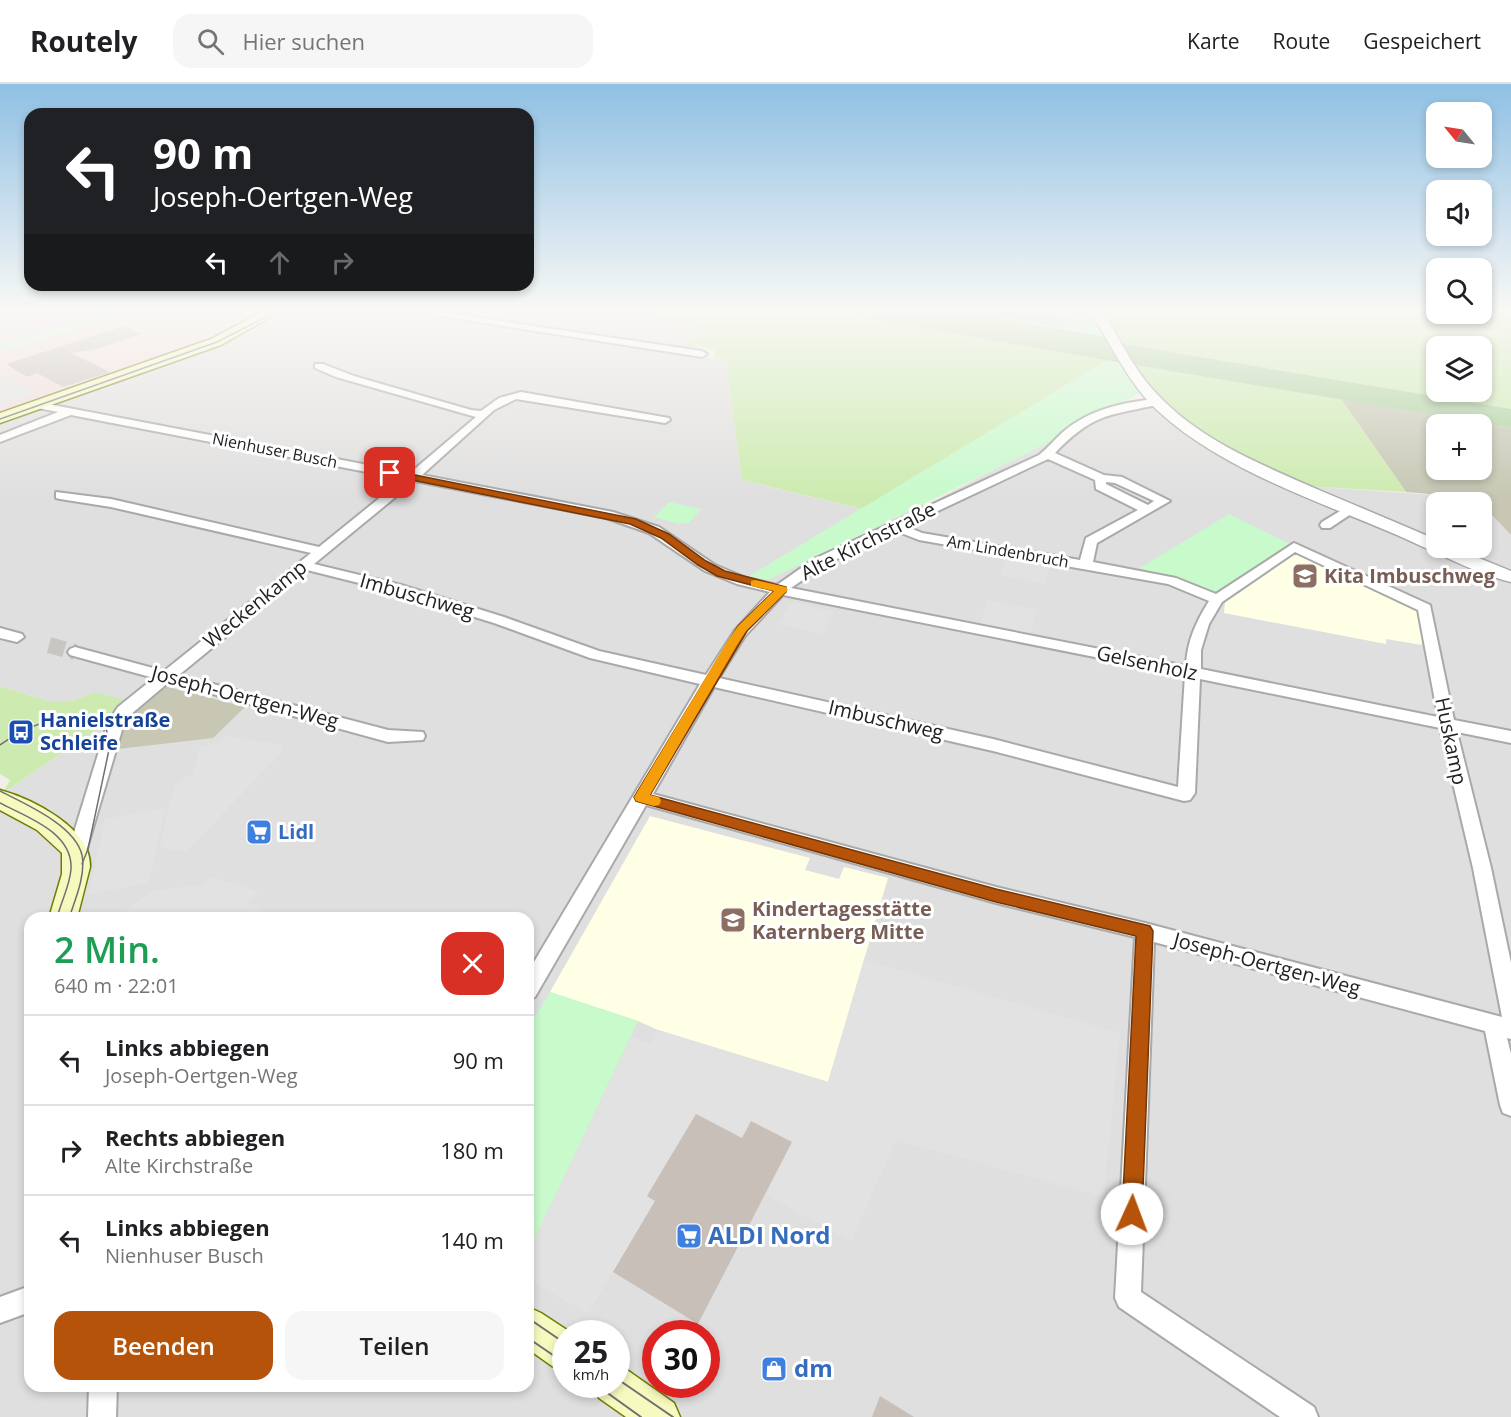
<!DOCTYPE html>
<html lang="de">
<meta charset="utf-8">
<style>
:root{--surface:#fff;--page:#f6f6f6;--text:#202124;--muted:#757577;--line:#e0e0e0;--accent:#b45309}
body{margin:0;font-family:"Open Sans",sans-serif;background:var(--page);color:var(--text);height:100vh;display:flex;flex-direction:column;font-size:22px;white-space:nowrap}
*{box-sizing:border-box;margin:0}
p{font-size:20px;color:var(--muted)}
.icon{flex:none;width:33px;height:33px;fill:none;stroke:currentColor;stroke-width:2;stroke-linecap:round;stroke-linejoin:round}
.map{position:relative;flex:1;overflow:hidden}
.drawer{position:absolute;left:24px;top:828px;width:510px;height:480px;display:flex;flex-direction:column;background:var(--surface);border-radius:18px;box-shadow:0 3px 9px #0003}
.drawer>*{flex:none}
.guide{position:absolute;left:24px;top:24px;width:510px;height:183px;border-radius:18px;box-shadow:0 3px 9px #0003;background:#202124;color:#fff;overflow:hidden}
.needle{width:39px;rotate:300deg}
.buttons{position:absolute;left:1426px;top:18px;display:grid;gap:12px}
.buttons a{display:grid;place-items:center;width:66px;height:66px;border-radius:12px;background:var(--surface);box-shadow:0 3px 9px #0003;font-size:30px}
.speed{position:absolute;left:552px;top:1236px;display:flex;gap:12px;font-size:30px;font-weight:700;text-align:center}
.speed>*{display:grid;place-content:center;width:78px;height:78px;border-radius:50%;background:var(--surface);box-shadow:0 3px 9px #0003;line-height:1}
.speed small{font-size:15px;font-weight:400}
.speed .limit{border:9px solid #d22;background:#fff;color:#111}
.pin{position:absolute;display:grid;place-items:center;width:51px;height:51px;color:#fff;margin:-26px;border-radius:12px;box-shadow:0 3px 9px #0006}
.me{position:absolute;width:66px;margin:-33px;rotate:2deg;stroke-linejoin:round;filter:drop-shadow(0 0 4px #0008)}
.turn{display:flex;align-items:center;gap:21px;height:126px;padding:0 30px;font-size:27px}
.turn .icon{width:78px;height:78px;stroke-width:2.5}
.turn b{display:block;font-size:42px;line-height:51px}
.lanes{display:flex;align-items:center;height:57px;padding:0 30px;background:#0003;justify-content:center;gap:30px;direction:ltr}
.lanes .off{opacity:.35}
.round{display:grid;place-items:center;flex:none;width:63px;height:63px;border-radius:18px;background:var(--page)}
.headline{display:flex;align-items:center;justify-content:space-between;height:102px;padding:0 30px}
h1{font-size:36px;font-weight:600;line-height:45px;color:#1e9e55}
.action{display:flex;gap:12px;margin-top:auto;padding:12px 30px}
.action a{flex:1;height:69px;border-radius:18px;background:var(--accent);color:#fff;font-size:24px;font-weight:600;line-height:69px;text-align:center}
.action a+a{background:var(--page);color:var(--text)}
ul{padding:0;list-style:none}
li{display:flex;align-items:center;gap:18px;height:90px;padding:0 30px;border-top:2px solid var(--line)}
li div{flex:1}
li b{display:block;font-size:22px}
li em{font-style:normal}
header{display:flex;align-items:center;gap:36px;box-sizing:border-box;height:84px;padding:0 30px;background:var(--surface);border-bottom:2px solid var(--line)}
header strong{font-size:28px}
nav{display:flex;gap:33px;margin-inline-start:auto;font-size:21px}
.search{width:420px;height:54px;background:var(--page);display:flex;align-items:center;gap:15px;box-sizing:border-box;padding:0 21px;border-radius:18px;color:var(--muted);font-size:22px}
.map>svg:first-child{display:block}
</style>
<header>
<strong>Routely</strong>
<div class="search"><svg class="icon" aria-label="search" viewBox="0 0 24 24"><circle cx="10" cy="10" r="6"/><path d="M15 15l6 6"/></svg>Hier suchen</div>
<nav><a>Karte</a><a>Route</a><a>Gespeichert</a></nav>
</header>
<div class="map">
<svg width="1511" height="1333" viewBox="0 0 1511 1333">
<rect width="100%" height="100%" fill="#f2efe9"/>
<g fill="#e0dfdf" fill-rule="evenodd">
<path d="M292,225h298l95,14 13,8 -20,21 48,9 16,119 118,29 22,-13 45,9 179,-95 49,-7 151,83 170,12 5,4h-44v46h45v-44l29,31v882h-847l-48,-33v-50h-50l-38,-11v-405h-464l17,-57 -79,-67 99,-68 -6,-34 -23,9h-24l-48,-15v-262l230,-82zM656,1250h50v50h-50z"/>
<polygon points="0,722 51,751 65,766 62,834 30,834 30,1302 528,1302 528,1246 565,1271 566,1300 609,1301 657,1333 0,1333"/>
</g>
<polygon fill="#f2dad9" points="134,225 276,225 236,247 0,333 0,267"/>
<polygon fill="#ebdbe8" points="0,225 116,225 0,261"/>
<g fill="#ffffe5">
<polygon points="1295,466 1420,526 1422,561 1386,555 1386,560 1224,529 1225,518"/>
<polygon points="650,732 810,774 805,786 839,795 844,783 888,794 828,998 658,946 638,937 550,908"/>
</g>
<g fill="#c7c7b4" fill-rule="evenodd">
<path d="M1341,315l170,29v107l-35,-37 -70,-6zM1437,340h45v46h-45z"/>
<polygon points="161,603 168,603 245,623 213,654 118,665 127,632"/>
</g>
<g fill="#cdebb0" fill-rule="evenodd">
<polygon points="590,225 817,225 1108,276 861,425 742,396 726,278 714,274 716,267 702,262 681,264 698,248 685,239"/>
<path d="M1095,225h342v5h45v-5h29v100l-394,-66zM1437,262h45v46h-45z"/>
<polygon points="1129,280 1341,315 1406,408 1306,402 1212,359 1161,317"/>
<polygon points="0,602 48,617 72,617 95,608 129,617 101,642 2,710 10,696 0,690"/>
</g>
<g fill="#add19e">
<polygon points="817,225 943,225 1113,254 1127,280"/>
<polygon points="1117,259 1511,325 1511,344 1129,280"/>
</g>
<g fill="#c8facc">
<polygon points="117,225 133,225 0,266 0,261"/>
<polygon points="943,225 1094,225 1113,254"/>
<polygon points="1108,276 1122,281 1142,308 1050,358 789,486 767,496 749,492"/>
<polygon points="669,418 701,425 689,439 679,440 654,433"/>
<polygon points="1229,430 1290,460 1216,512 1140,484"/>
<polygon points="550,908 638,937 528,1169 528,944"/>
</g>
<polygon fill="#88e0be" points="949,225 1024,225 1068,232 1061,244"/>
<g fill="#e2e2e2">
<polygon points="135,225 155,225 14,270 7,266"/>
<polygon points="1,288 37,309 0,322"/>
<polygon points="1007,470 1050,479 1044,500 1000,491"/>
<polygon points="988,516 1037,526 1030,551 980,540"/>
<polygon points="791,518 833,528 822,550 779,540"/>
<polygon points="225,652 282,661 280,670 186,768 160,763 174,701 181,699 183,694 193,691 199,664 218,659"/>
<polygon points="165,724 149,798 88,811 105,735"/>
<polygon points="211,793 258,807 248,819 264,825 253,834 116,834 152,807 203,801"/>
<polygon points="864,876 1120,949 1104,1113 896,1056 851,1157 766,1111 792,1058 752,1037 742,1054 696,1030 647,1112 655,1117 588,1230 528,1195 528,1169 631,953 651,960 658,946 828,998"/>
</g>
<g fill="#c7bfb8">
<polygon points="125,242 142,250 96,265 71,269 110,288 105,290 63,303 37,289 27,293 6,280"/>
<polygon points="696,1030 742,1054 751,1037 792,1058 698,1240 613,1188 655,1117 647,1112"/>
<polygon points="880,1312 914,1333 872,1333"/>
</g>
<g fill="none" stroke-linecap="round" stroke-linejoin="round">
<polyline stroke="#c8c6c1" stroke-width="16" stroke-dasharray="16 8" stroke-linecap="butt" points="49,561 75,568"/>
<g stroke="#a9a9a9" stroke-width="4">
<g id="minor">
<polygon points="395,225 419,225 702,267 707,270 702,273"/>
<path d="M315,280h8l31,12 117,34 10,1 18,-13 22,-6 148,26 1,2 -5,3 -149,-24 -22,11 -72,65 191,37 46,15 56,38 31,13 31,7 37,-26 225,-104c9,-7 16,-16 24,-23 27,-23 61,-30 94,-33l5,3 -1,2c-53,12 -66,8 -106,49l49,22 18,2 48,24 -73,42 -4,19 83,16 40,16 78,-51 136,62 24,115 57,11v12l-54,-11 34,136 20,95v76l-4,-1 4,16v62l-8,-3 -3,-8 -15,-74 -331,-89 -13,350 173,115 4,10h-38l-161,-110 -4,-9 20,-361 -139,-34 -350,-98 -111,192 -7,3v-28l172,-288 -110,-26 -96,-35 -103,-32 -84,-21 -128,105 209,55 35,2 2,4 -2,4 -35,2 -219,-60 -39,33 -6,8 -39,132 -3,5 -6,2 -6,-2 -3,-5 41,-133 10,-15 36,-29 -84,-23 -2,-3 2,-3 5,-2 89,24 147,-118 -200,-46 -51,-8 -4,-1v-6l55,7 208,48 84,-68 -332,-64 -71,27v-7l58,-23 -25,-5 -1,-2 5,-3 373,71 66,-56 -140,-40 -21,-9zM1048,375l47,21 1,9 42,21 -52,28 -6,22 -158,-27 -16,-7zM415,397l191,37 43,15 56,38 32,13 33,8 -35,38 -29,45 -107,-24 -95,-34 -103,-32 -87,-21zM1106,398l9,1 39,18 -6,4 -42,-21zM896,447l23,9 249,44 41,17c-13,21 -22,40 -23,65l-395,-78 33,-23zM1295,468l123,58 20,107 -237,-48v-19l8,-26 13,-22zM783,511l402,80 -7,112 -185,-48 -274,-61 26,-42zM1200,595l240,49 33,140 29,149 -357,-94 -149,-36 -343,-93 61,-107 279,64 191,50 6,-1 5,-7z"/>
<polygon points="1350,421 1354,422 1356,425 1354,428 1330,444 1322,444 1320,441 1322,438"/>
<polygon points="0,544 22,550 24,553 17,558 0,554"/>
<polygon points="30,1202 30,1228 0,1239 0,1213"/>
<polygon points="89,1302 117,1302 116,1333 88,1333"/>
</g>
</g>
<g stroke="#a9a9a9" stroke-width="3">
<path id="tertiary" d="M1089,225h12c18,28 32,60 55,84 43,47 106,72 163,97 40,17 79,33 118,50v8h17l57,23v11c-37,-9 -79,-32 -114,-47 -79,-34 -175,-65 -239,-124 -30,-28 -47,-67 -69,-102z"/>
</g>
<g stroke="#707d05" stroke-width="3">
<g id="secondary">
<polygon points="268,225 285,225 221,261 0,339 0,329 211,255"/>
<path d="M0,706c32,9 92,38 90,77l-13,51h-28l13,-44v-21l-25,-23 -37,-20z"/>
<polygon points="528,1223 541,1229 573,1250 566,1250 566,1287 552,1282 528,1265"/>
<polygon points="616,1282 627,1286 674,1319 680,1333 626,1333 599,1314 593,1300 616,1300"/>
</g>
</g>
<use href="#minor" fill="#fff" fill-rule="evenodd"/>
<use href="#tertiary" fill="#fff" fill-rule="evenodd"/>
<use href="#secondary" fill="#f7fabf" fill-rule="evenodd"/>
<g stroke="#707070" stroke-width="1.5">
<polyline points="0,335 217,258 282,225"/>
<path d="M0,661c32,-22 70,-38 106,-17l4,17 -22,104 -6,15"/>
<path d="M0,707c25,13 75,34 82,64 4,20 -7,45 -13,63"/>
<path d="M0,719c26,14 73,29 71,66 -1,16 -10,33 -14,49"/>
</g>
<g stroke="#707070" stroke-width="2">
<polyline points="528,1234 566,1260"/>
<polyline points="528,1254 566,1280"/>
<polyline points="616,1294 673,1333"/>
<polyline points="595,1300 641,1333"/>
</g>
</g>
<linearGradient id="sky" x2="0" y2="1"><stop stop-color="#8fc0e4"/><stop offset="0.55" stop-color="#f9f8f5"/><stop offset="1" stop-color="#f9f8f5" stop-opacity="0"/></linearGradient>
<rect width="1511" height="412" fill="url(#sky)"/>
<polygon fill="#b45309" stroke="#753606" stroke-width="1.5" points="390,386 636,435 669,450 706,477 725,487 786,503 786,508 747,547 650,711 996,805 1150,842 1153,847 1142,1130 1139,1137 1132,1140 1125,1137 1122,1130 1136,852 996,818 636,717 634,713 636,710 738,542 774,507 717,492 698,481 661,454 630,440 387,391 385,389"/>
<polygon fill="#f59e0b" points="755,496 786,503 788,506 746,547 737,561 650,711 659,713 661,717 659,721 654,722 636,717 634,713 636,710 727,558 738,542 774,507 751,502 751,497"/>
<defs>
<g id="school-square" transform="scale(1.35)"><rect x="-9" y="-9" width="18" height="18" rx="4" fill="#8d6e63" stroke="#fff"/><path d="M0-5L7-2L0 1L-7-2ZM-4 1L0 2.5L4 1V4Q0 6-4 4Z" fill="#fff"/></g>
<g id="bus-square" transform="scale(1.35)"><rect x="-9" y="-9" width="18" height="18" rx="4" fill="#1a4fb4" stroke="#fff"/><path d="M-5-6H5V4H4V6H2V4H-2V6H-4V4H-5ZM-3.5-4V0h7V-4ZM-3.5 1.2v1.5H-2V1.2ZM2 1.2v1.5H3.5V1.2Z" fill="#fff"/></g>
<g id="supermarket-square" transform="scale(1.35)"><rect x="-9" y="-9" width="18" height="18" rx="4" fill="#3f7fe0" stroke="#fff"/><path d="M-6-5.5h2.5l.6 2H6L4.5 2H-2.5L-4.4-4H-6ZM-1.5 3.2a1.3 1.3 0 1 0 .1 0ZM3 3.2a1.3 1.3 0 1 0 .1 0Z" fill="#fff"/></g>
<g id="shop-square" transform="scale(1.35)"><rect x="-9" y="-9" width="18" height="18" rx="4" fill="#3f7fe0" stroke="#fff"/><path d="M-5-2.5h2.3a2.7 3.5 0 0 1 5.4 0H5L5.5 6h-11ZM-1.5-2.5h3a1.5 2.3 0 0 0-3 0Z" fill="#fff"/></g>
</defs>
<g fill-rule="evenodd">
<use href="#school-square" x="1305" y="492"/>
<use href="#bus-square" x="21" y="648"/>
<use href="#supermarket-square" x="259" y="748"/>
<use href="#school-square" x="733" y="836"/>
<use href="#supermarket-square" x="689" y="1152"/>
<use href="#shop-square" x="774" y="1285"/>
</g>
<g text-anchor="middle" stroke-width="6" stroke-linejoin="round" paint-order="stroke">
<g font-size="16" fill="#222" stroke="#fff">
<text transform="translate(275 366) rotate(11)" y="6">Nienhuser Busch</text>
<text transform="translate(1008 467) rotate(10)" y="6">Am Lindenbruch</text>
</g>
<g font-size="20" fill="#222" stroke="#fff">
<text transform="translate(868 457) rotate(-27)" y="7">Alte Kirchstraße</text>
<text transform="translate(417 512) rotate(16)" y="7">Imbuschweg</text>
<text transform="translate(255 520) rotate(-39)" y="7">Weckenkamp</text>
<text transform="translate(1147 579) rotate(12)" y="7">Gelsenholz</text>
<text transform="translate(245 613) rotate(15)" y="7">Joseph-Oertgen-Weg</text>
<text transform="translate(886 636) rotate(13)" y="7">Imbuschweg</text>
<text transform="translate(1451 657) rotate(78)" y="7">Huskamp</text>
<text transform="translate(1267 880) rotate(15)" y="7">Joseph-Oertgen-Weg</text>
</g>
<g font-size="20" font-weight="bold" fill="#785e54" stroke="#fff" text-anchor="start">
<text x="1324" y="499">Kita Imbuschweg</text>
<text x="752" y="832">Kindertagesstätte<tspan x="752" dy="23">Katernberg Mitte</tspan></text>
</g>
<g font-size="20" font-weight="bold" fill="#164399" stroke="#fff" text-anchor="start">
<text x="40" y="643">Hanielstraße<tspan x="40" dy="23">Schleife</tspan></text>
</g>
<g font-size="20" font-weight="bold" fill="#366cbe" stroke="#fff" text-anchor="start">
<text x="278" y="755">Lidl</text>
</g>
<g font-size="24" font-weight="bold" fill="#366cbe" stroke="#fff" text-anchor="start">
<text x="708" y="1160">ALDI Nord</text>
<text x="794" y="1293">dm</text>
</g>
</g>
</svg>
<div class="buttons">
<a><svg class="needle" viewBox="-14 -14 28 28"><path d="M0-13l5 13h-10z" fill="#e53935"/><path d="M0 13l5-13h-10z" fill="#757577"/></svg></a>
<a><svg class="icon" aria-label="sound" viewBox="0 0 24 24"><path d="M4 9h4l5-4v14l-5-4H4zM17 9q2 3 0 6"/></svg></a>
<a><svg class="icon" aria-label="search" viewBox="0 0 24 24"><circle cx="10" cy="10" r="6"/><path d="M15 15l6 6"/></svg></a>
<a><svg class="icon" aria-label="layers" viewBox="0 0 24 24"><path d="M12 4l9 5-9 5-9-5zM3 14l9 5 9-5"/></svg></a>
<a>+</a>
<a>−</a>
</div>
<div class="speed"><div>25<small>km/h</small></div><div class="limit">30</div></div>
<div class="pin" style="left:390px;top:389px;background:#d93025"><svg class="icon" aria-label="arrive" viewBox="0 0 24 24"><path d="M6 21V4h12l-3 4 3 4H6"/></svg></div>
<svg class="me" style="left:1132px;top:1130px" viewBox="-20 -20 40 40"><circle r="19" fill="#fff"/><path d="M0-13L10 11 0 6-10 11z" fill="#b45309"/></svg>
<div class="guide">
<div class="turn"><svg class="icon" aria-label="left" viewBox="0 0 24 24"><path d="M17 20v-9H6M10 6l-5 5 5 5"/></svg><div><b>90 m</b>Joseph-Oertgen-Weg</div></div>
<div class="lanes"><svg class="icon" aria-label="left" viewBox="0 0 24 24"><path d="M17 20v-9H6M10 6l-5 5 5 5"/></svg><svg class="icon off" aria-label="ahead" viewBox="0 0 24 24"><path d="M12 20V5M6 11l6-6 6 6"/></svg><svg class="icon off" aria-label="right" viewBox="0 0 24 24"><path d="M7 20v-9h11M14 6l5 5-5 5"/></svg></div>
</div>
<section class="drawer">
<div class="headline"><div><h1>2 Min.</h1><p>640 m · 22:01</p></div><a class="round" style="background:#d93025;color:#fff"><svg class="icon" aria-label="close" viewBox="0 0 24 24"><path d="M6 6l12 12M18 6L6 18"/></svg></a></div>
<ul>
<li><svg class="icon" aria-label="left" viewBox="0 0 24 24"><path d="M17 20v-9H6M10 6l-5 5 5 5"/></svg><div><b>Links abbiegen</b><p>Joseph-Oertgen-Weg</p></div><em>90 m</em></li>
<li><svg class="icon" aria-label="right" viewBox="0 0 24 24"><path d="M7 20v-9h11M14 6l5 5-5 5"/></svg><div><b>Rechts abbiegen</b><p>Alte Kirchstraße</p></div><em>180 m</em></li>
<li><svg class="icon" aria-label="left" viewBox="0 0 24 24"><path d="M17 20v-9H6M10 6l-5 5 5 5"/></svg><div><b>Links abbiegen</b><p>Nienhuser Busch</p></div><em>140 m</em></li>
</ul>
<div class="action"><a>Beenden</a><a>Teilen</a></div>
</section>
</div>
